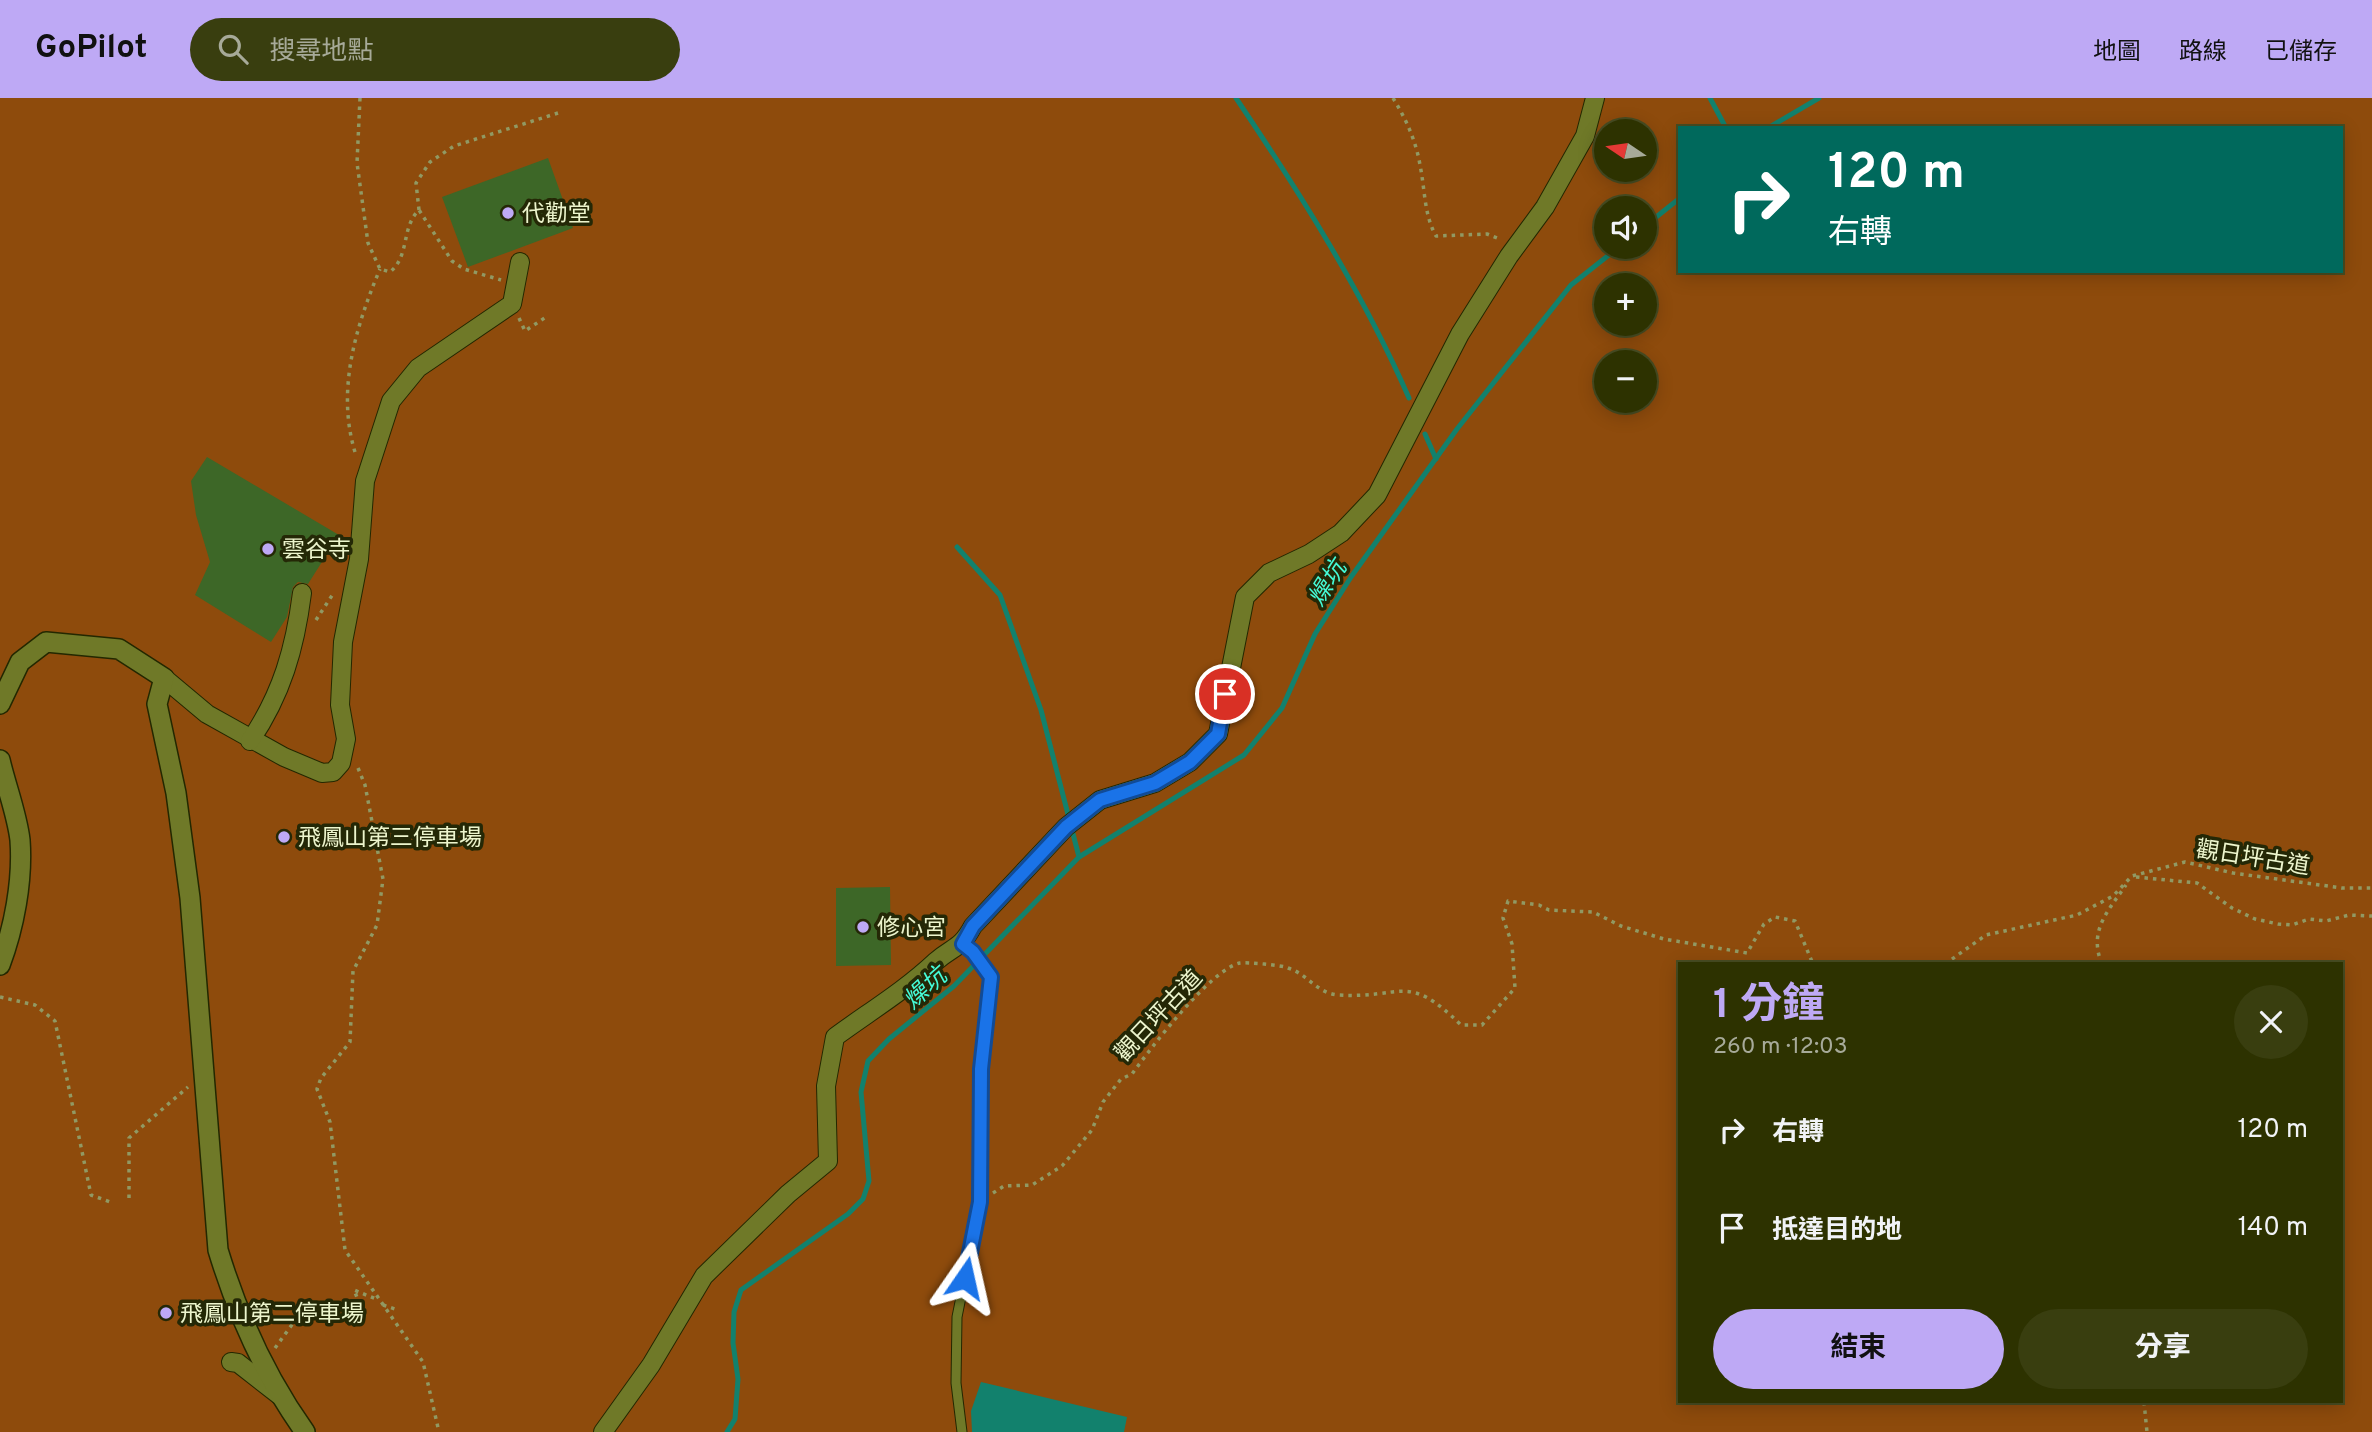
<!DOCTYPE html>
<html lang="zh-TW">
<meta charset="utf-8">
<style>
:root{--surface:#2d3200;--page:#393e0f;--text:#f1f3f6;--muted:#a7aa99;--line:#484d22;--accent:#bea9f5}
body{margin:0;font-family:Overpass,"Noto Sans TC",sans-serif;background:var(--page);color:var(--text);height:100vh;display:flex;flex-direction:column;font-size:26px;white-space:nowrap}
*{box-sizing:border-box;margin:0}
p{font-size:23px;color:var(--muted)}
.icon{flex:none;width:38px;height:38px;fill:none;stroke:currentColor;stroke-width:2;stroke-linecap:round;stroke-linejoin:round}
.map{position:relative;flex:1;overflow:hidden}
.drawer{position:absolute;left:1678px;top:864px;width:665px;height:441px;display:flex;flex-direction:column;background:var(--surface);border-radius:0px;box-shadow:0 4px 18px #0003,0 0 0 2px var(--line)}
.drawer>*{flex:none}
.hud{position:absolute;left:1678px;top:28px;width:665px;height:147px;border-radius:0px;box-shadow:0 4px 18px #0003,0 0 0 2px var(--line);background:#00695c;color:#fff;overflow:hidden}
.needle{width:46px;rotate:283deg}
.tools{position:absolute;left:1594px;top:21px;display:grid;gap:14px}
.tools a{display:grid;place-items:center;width:63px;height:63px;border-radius:50%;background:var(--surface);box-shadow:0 4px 18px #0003,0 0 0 2px var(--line);font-size:35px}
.pin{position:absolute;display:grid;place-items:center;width:60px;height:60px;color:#fff;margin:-30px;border:4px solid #fff;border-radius:50%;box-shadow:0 2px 7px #0007}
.me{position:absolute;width:77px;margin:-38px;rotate:11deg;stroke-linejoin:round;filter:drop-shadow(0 0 5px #0008)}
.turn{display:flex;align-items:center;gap:24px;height:147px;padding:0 35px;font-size:32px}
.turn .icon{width:91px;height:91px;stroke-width:2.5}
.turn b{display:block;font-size:49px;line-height:60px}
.round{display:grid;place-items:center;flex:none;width:74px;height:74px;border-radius:37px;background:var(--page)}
.head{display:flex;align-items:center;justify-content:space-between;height:119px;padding:0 35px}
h1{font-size:42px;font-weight:700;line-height:52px;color:var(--accent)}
.cta{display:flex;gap:14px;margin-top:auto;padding:14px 35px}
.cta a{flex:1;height:80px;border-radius:42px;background:var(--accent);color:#111;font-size:28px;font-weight:700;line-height:80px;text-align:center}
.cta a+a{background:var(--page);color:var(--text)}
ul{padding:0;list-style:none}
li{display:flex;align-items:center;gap:21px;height:98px;padding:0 35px}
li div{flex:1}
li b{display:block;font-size:26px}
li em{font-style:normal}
header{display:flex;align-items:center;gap:42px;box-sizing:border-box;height:98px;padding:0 35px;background:var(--accent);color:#111}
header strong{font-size:33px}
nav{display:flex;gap:38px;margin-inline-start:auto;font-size:24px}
.search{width:490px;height:63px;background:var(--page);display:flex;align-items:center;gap:18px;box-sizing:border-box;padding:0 24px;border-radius:38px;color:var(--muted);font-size:26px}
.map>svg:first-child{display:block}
</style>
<header>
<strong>GoPilot</strong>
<div class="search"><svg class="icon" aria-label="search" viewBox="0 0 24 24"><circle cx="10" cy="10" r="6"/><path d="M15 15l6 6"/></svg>搜尋地點</div>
<nav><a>地圖</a><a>路線</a><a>已儲存</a></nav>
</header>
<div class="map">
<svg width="2372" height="1334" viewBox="0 0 2372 1334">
<rect width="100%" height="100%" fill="#3c4300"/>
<path fill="#8e4b0c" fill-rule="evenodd" d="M0,0h2372v1334h-2372zM1680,30h662v143h-662zM1606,33h39v39h-39zM1606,110h39v39h-39zM1606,187h39v39h-39zM1606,264h39v39h-39zM1680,866h662v438h-662z"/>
<polygon fill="#12816d" points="981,1284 1127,1319 1124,1334 972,1334 971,1313"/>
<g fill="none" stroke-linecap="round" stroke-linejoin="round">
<g stroke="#12816d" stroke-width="5">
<path d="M1236,0c64,95 127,195 173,300"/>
<polyline points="1710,0 1726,30"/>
<polyline points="1768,30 1819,0"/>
<polyline points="1645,128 1680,100"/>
<polyline points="1425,336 1436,361"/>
<polyline points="957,449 1000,497 1041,612 1079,759"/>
<polyline points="727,1334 735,1321 738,1281 733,1245 734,1214 741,1192 848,1116 863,1101 869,1083 861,994 868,963 889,941 954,888 1079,759 1244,657 1282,610 1315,536 1351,479 1457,331 1571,187 1619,149"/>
</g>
</g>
<g fill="#3d6727">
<polygon points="548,60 573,130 468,169 442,99"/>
<polygon points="207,359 339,437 308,486 298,484 293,489 287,519 271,544 195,497 210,464 196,417 191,383"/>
<polygon points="890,789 891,867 836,868 836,790"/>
</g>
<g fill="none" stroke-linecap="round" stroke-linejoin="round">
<g stroke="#232800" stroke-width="11">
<polyline id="service" points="962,1334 956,1285 957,1219 980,1104 981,971 991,879 963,846"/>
</g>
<g stroke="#232800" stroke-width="20">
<g id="minor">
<polyline points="164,580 207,616 284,659 322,675 333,674 341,665 346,641 340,607 343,544 359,461 365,383 391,303 418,270 512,206 520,164"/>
<path d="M250,643c32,-47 45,-93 52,-148"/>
<polyline points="231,1264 238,1265 279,1297"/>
<path d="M603,1334l48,-67 53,-89 84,-82 40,-33 -2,-75 9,-49c34,-25 69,-46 100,-75 18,-16 25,-12 38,-36l93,-99 34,-27 55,-17 35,-21 28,-28 27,-137 24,-24 40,-19 32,-21 36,-38 83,-161 49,-78 36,-49 40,-71 10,-38"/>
</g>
</g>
<g stroke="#232800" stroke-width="22">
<g id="tertiary">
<path d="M0,606l20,-42 26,-20 73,7 45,29 -7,26 19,89 14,105 28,352c20,66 47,126 87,182"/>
<path d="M0,662c6,26 17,54 20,80 3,41 -6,88 -20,125"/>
</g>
</g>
<g stroke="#919963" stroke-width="3.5" stroke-dasharray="3.5 5" stroke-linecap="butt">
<path d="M360,0l-3,65 11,80 12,26 10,3c20,-16 11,-45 29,-62l33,51 12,8 37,11"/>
<path d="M1393,0c13,21 23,43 27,67 5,24 4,50 16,71l51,-2 13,5"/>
<polyline points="419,112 416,85 430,64 454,48 558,15"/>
<polyline points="519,220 525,233 546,219"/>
<path d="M355,354c-19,-62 1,-126 25,-183"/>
<polyline points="316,522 333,496"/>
<polyline points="358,670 365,687 383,781 377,827 353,873 350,944 321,980 317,991 330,1024 345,1152 423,1264 439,1334"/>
<polyline points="2136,779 2197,785 2232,810 2255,821 2278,826 2292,827 2309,821 2326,823 2349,817 2372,818"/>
<polyline points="1945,866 1986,837 2077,817 2113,798 2132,778 2185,764 2233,775 2342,790 2372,790"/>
<path d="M2102,866c-14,-33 6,-53 24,-79"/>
<polyline points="0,899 35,907 55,923 91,1097 113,1105"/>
<path d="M993,1095l11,-7 28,-1 30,-19 30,-36 11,-28 18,-23 11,-5c18,-25 79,-105 108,-111 6,-1 42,2 48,5 20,6 29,26 51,27 65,4 67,-24 122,30h21l33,-37 -3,-44 -9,-26 5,-17 31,4 10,5 44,2 28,14 43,13 83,14 17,-29 11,-7 20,4 18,43"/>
<polyline points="129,1100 129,1040 188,989"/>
<polyline points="383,1207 395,1211"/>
<polyline points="275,1250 307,1206 363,1214 354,1192 376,1201"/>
<polyline points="2144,1304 2147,1334"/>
</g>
<use href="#service" stroke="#6f7928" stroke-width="9"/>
<use href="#minor" stroke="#6f7928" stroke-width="18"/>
<use href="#tertiary" stroke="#6f7928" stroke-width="19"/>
</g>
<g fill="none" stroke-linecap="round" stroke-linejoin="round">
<g stroke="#114b97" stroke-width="18">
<polyline id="route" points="965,1180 980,1104 981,971 991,879 973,854 963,846 973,828 1066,729 1100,702 1155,685 1190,664 1218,636 1225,596"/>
</g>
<use href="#route" stroke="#1a73e8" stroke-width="12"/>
</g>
<g fill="#bea9f5" stroke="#242806" stroke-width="2.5">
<circle cx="508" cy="115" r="7"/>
<circle cx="268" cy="451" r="7"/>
<circle cx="284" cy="739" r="7"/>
<circle cx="863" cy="829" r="7"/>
<circle cx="166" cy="1215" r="7"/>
</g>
<g text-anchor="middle" stroke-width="7" stroke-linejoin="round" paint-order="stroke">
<g font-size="23" fill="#edf5cd" stroke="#242806" text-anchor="start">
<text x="522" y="123">代勸堂</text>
<text x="282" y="459">雲谷寺</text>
<text x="298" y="747">飛鳳山第三停車場</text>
<text x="877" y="837">修心宮</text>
<text x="180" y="1223">飛鳳山第二停車場</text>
</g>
<g font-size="23" fill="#edf5cd" stroke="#242806">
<text transform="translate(2253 759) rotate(9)" y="8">觀日坪古道</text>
<text transform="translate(1158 917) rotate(-47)" y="8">觀日坪古道</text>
</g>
<g font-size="24" font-style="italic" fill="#45fbd8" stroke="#242806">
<text transform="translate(1327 485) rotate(-57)" y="8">燥坑</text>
<text transform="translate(925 890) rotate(-42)" y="8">燥坑</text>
</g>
</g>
</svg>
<div class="tools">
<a><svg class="needle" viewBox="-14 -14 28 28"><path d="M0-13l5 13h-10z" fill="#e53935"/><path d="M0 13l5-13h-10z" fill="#a7aa99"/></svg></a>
<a><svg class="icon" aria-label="sound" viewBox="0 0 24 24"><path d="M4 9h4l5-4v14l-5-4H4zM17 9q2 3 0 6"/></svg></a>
<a>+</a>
<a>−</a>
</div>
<div class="pin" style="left:1225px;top:596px;background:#d93025"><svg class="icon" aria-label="arrive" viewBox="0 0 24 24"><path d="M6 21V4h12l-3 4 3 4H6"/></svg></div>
<svg class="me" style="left:965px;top:1180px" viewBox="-20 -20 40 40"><path d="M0-17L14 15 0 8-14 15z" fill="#1a73e8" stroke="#fff" stroke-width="4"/></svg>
<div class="hud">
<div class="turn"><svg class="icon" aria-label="right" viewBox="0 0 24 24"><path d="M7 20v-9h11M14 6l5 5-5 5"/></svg><div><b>120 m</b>右轉</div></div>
</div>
<section class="drawer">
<div class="head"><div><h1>1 分鐘</h1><p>260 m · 12:03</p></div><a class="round"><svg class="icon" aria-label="close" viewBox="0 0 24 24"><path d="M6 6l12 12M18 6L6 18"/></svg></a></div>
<ul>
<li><svg class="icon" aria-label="right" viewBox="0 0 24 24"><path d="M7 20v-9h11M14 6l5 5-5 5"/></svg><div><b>右轉</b></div><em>120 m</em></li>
<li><svg class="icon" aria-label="arrive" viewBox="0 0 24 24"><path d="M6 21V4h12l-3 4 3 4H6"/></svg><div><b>抵達目的地</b></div><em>140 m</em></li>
</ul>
<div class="cta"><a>結束</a><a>分享</a></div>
</section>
</div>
